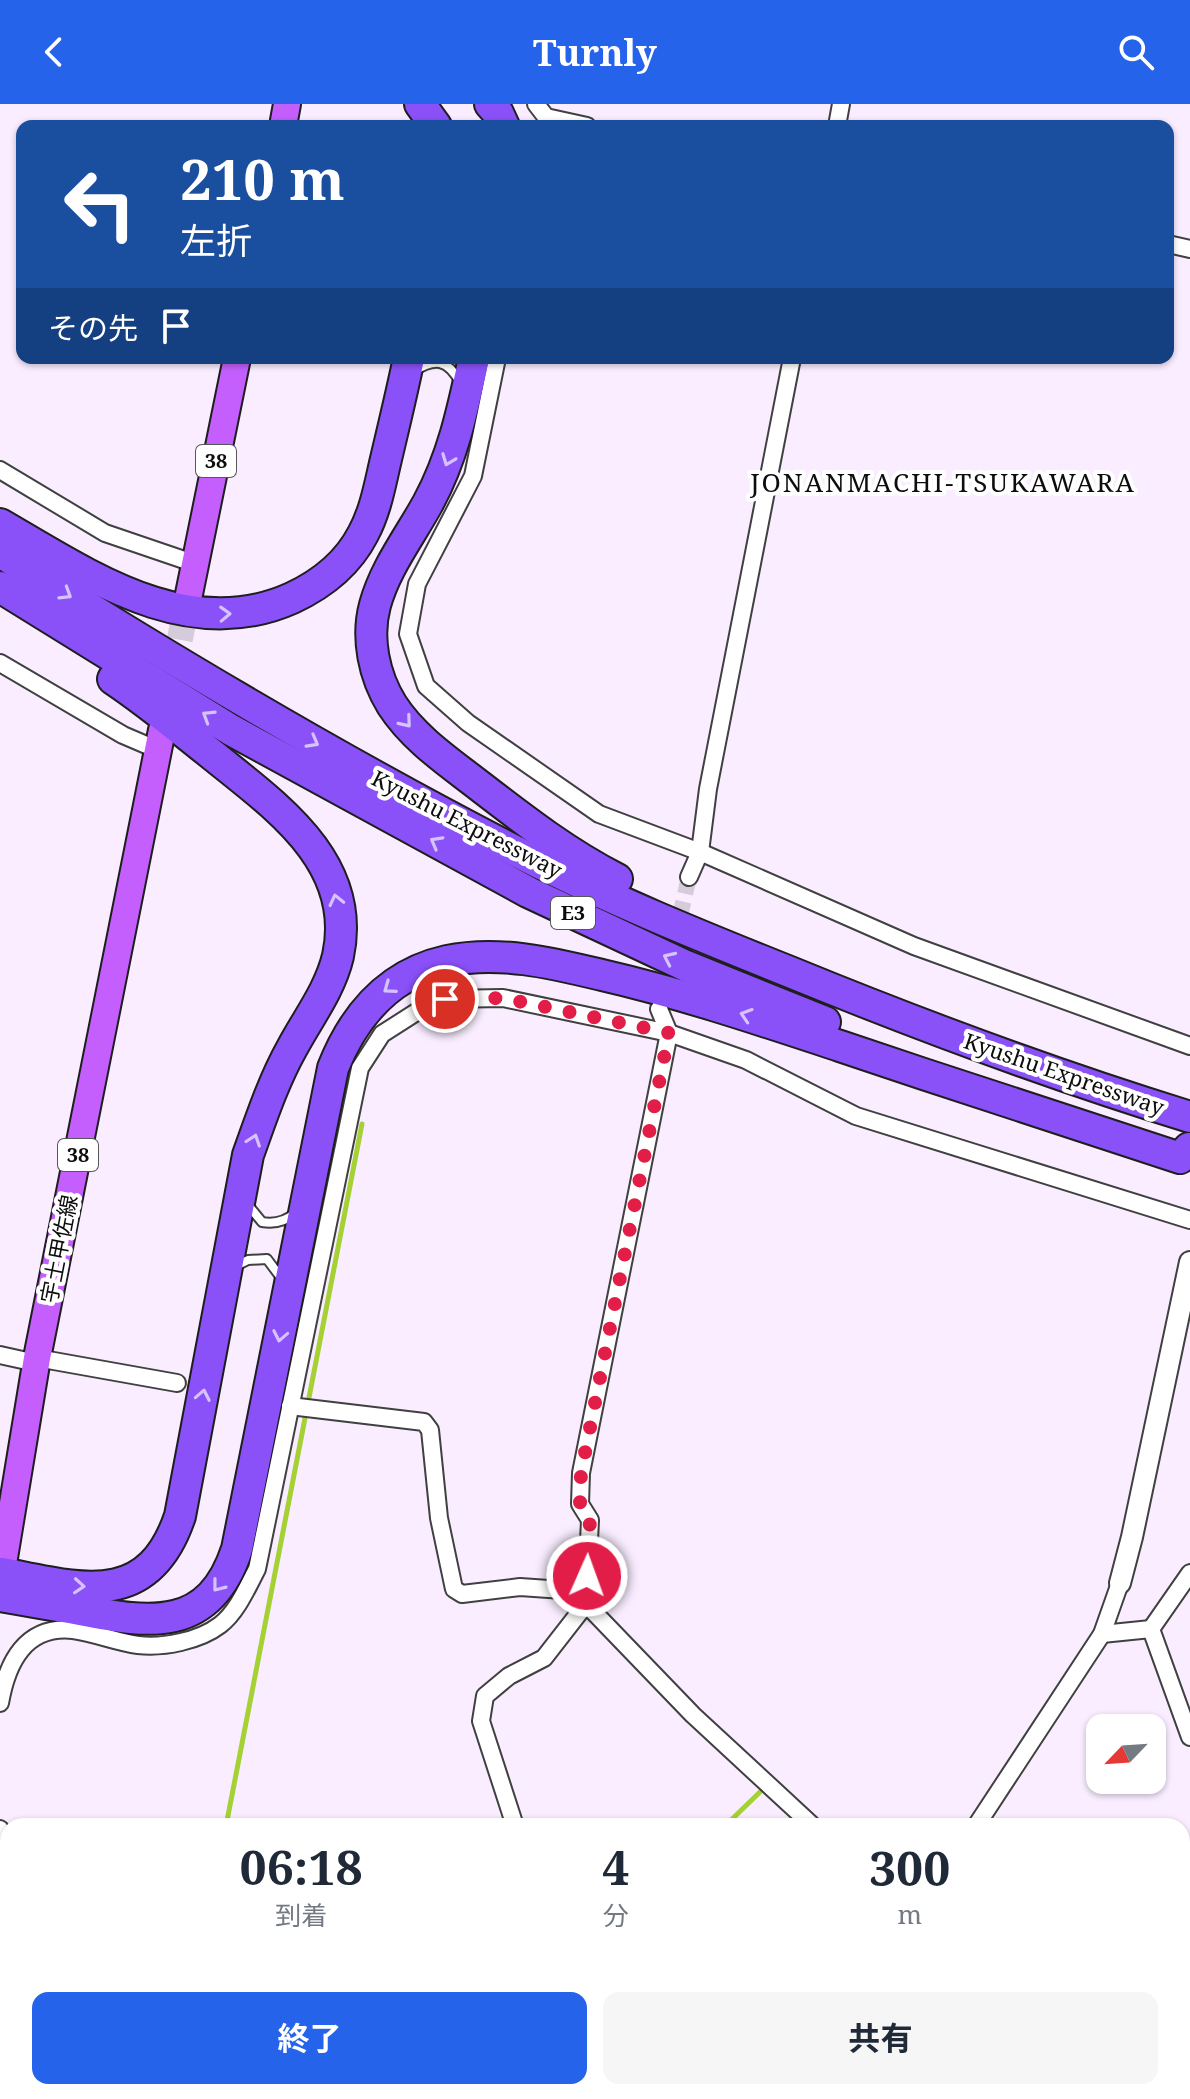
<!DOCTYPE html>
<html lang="ja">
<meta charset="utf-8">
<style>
:root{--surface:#fff;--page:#f6f6f7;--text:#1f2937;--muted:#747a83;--accent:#2563eb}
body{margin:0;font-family:"Noto Serif","Noto Sans JP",serif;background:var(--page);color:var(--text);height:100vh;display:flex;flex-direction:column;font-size:30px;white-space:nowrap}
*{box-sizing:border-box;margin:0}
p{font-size:26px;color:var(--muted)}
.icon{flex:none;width:44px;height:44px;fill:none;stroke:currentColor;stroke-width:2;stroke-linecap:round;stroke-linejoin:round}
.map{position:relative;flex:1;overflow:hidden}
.sheet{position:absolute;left:0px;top:1714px;width:1190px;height:282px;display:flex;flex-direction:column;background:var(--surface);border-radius:24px 24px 0 0;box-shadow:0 2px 6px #0004}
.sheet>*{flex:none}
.banner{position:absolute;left:16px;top:16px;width:1158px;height:244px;border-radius:16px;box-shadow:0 2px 6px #0004;background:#1a4fa0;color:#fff;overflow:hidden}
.needle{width:52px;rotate:245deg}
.controls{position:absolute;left:1086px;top:1610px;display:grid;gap:16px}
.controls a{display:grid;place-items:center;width:80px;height:80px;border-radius:16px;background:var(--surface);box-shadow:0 2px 6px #0004;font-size:40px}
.pin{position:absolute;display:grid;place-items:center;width:68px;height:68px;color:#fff;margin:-34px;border:4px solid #fff;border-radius:50%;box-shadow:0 2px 8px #0007}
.me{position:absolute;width:88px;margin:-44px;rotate:2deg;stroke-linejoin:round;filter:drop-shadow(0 0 6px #0008)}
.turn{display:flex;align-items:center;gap:28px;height:168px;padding:0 32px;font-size:36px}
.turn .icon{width:104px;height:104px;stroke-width:2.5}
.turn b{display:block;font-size:56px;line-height:68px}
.then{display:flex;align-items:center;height:76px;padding:0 32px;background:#0003;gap:16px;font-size:30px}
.eta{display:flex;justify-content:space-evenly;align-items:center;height:136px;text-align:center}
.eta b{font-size:48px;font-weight:700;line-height:56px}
.action{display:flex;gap:16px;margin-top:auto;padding:16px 32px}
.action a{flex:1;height:92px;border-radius:16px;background:var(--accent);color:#fff;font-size:32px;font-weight:700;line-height:92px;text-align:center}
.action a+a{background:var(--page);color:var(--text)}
header{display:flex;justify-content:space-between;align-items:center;height:104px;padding:0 32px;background:var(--accent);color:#fff;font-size:36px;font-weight:700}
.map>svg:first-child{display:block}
</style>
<header><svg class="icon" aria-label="back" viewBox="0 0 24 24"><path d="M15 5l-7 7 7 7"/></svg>Turnly<svg class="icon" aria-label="search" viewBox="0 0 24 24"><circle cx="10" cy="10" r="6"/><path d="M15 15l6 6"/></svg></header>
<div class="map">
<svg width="1190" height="1995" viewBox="0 0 1190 1995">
<rect width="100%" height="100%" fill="#f9edff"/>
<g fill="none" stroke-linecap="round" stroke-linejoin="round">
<g stroke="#a5d135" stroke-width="5">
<polyline points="226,1722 362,1020"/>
<polyline points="725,1722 762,1686"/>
<polyline points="172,1995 173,1988"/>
</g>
<polyline stroke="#d6cbdb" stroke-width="16" stroke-dasharray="16 8" stroke-linecap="butt" points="669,860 689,773"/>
<polyline stroke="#d6cbdb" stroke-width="26" stroke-dasharray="26 13" stroke-linecap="butt" points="172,574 188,495"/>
<g stroke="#404040" stroke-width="12">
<g id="service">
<path d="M414,267c21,-13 33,-12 46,11"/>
<path d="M248,1101l14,17c12,2 24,-1 33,-9"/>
<polyline points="236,1162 248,1156 267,1155 282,1175"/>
</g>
</g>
<g stroke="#404040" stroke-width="20">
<g id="minor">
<polyline points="536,0 546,13 587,22"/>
<polyline points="837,22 841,0"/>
<polyline points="1168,140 1190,145"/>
<polyline points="497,254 473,372 417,480 408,530 426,582 468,619 599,710 700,748 914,842 1190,942"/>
<polyline points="0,366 105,429 196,460"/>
<polyline points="0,559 123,631 158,646"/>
<polyline points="689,773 700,748 708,685 792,254"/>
<polyline points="0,1251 36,1259"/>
<polyline points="37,1254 177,1279"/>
<polyline points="290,1302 424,1318 430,1326 439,1414 454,1485 462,1490 520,1483 563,1486 586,1500 693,1611 813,1722"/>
<polyline points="1151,1525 1190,1633"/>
<polyline points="1151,1525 1190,1469"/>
<polyline points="1102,1530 1151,1525"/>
<path d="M0,1599c7,-40 25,-78 73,-73 22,3 43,12 65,15 25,3 61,-4 82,-20 17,-13 27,-37 37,-56l103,-501 22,-34 36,-23 27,-12 58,-1 166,35 77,27 110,56 334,104"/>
<polyline points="515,1722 481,1617 485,1592 509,1572 544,1554 586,1500 590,1416 580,1400 581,1369 669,929 659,905"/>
<polyline points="976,1722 1102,1530 1120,1479"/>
<polyline points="0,1725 8,1743"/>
<polyline points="1182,1787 1190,1784"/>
<polyline points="0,1791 4,1788 8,1777"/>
<polyline points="467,1995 469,1988"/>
<polyline points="839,1995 841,1988"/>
</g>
</g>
<g stroke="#404040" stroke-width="24">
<polyline id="tertiary" points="1120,1479 1132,1433 1190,1158"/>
</g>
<g stroke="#1e1e1e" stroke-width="30">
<g id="primary">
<polyline points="283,22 287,0"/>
<polyline points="188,495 237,254"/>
<polyline points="0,1478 37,1254 162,626"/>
</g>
</g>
<g stroke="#1e1e1e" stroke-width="34">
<g id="motorway">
<polyline points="420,0 436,22"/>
<polyline points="490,0 498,9 504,22"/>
<path d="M474,254c-11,51 -21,99 -46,145 -18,33 -43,65 -53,102 -9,33 -1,71 17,100 22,34 57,57 89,82 44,34 87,67 136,92"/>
<path d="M0,420c88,51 188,121 292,74 30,-14 56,-35 71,-64 13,-24 17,-50 23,-75 8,-34 16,-67 23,-101"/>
<path d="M0,448c170,108 343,211 523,303 86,44 177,81 267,117 132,54 264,103 400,145"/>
<polyline points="0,483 231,626 528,788 686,862 825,918"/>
<path d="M2,1469c77,15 146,38 178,-57l68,-361c13,-36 25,-73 44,-107 16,-30 38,-58 46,-92 20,-93 -61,-149 -123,-199 -34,-27 -66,-54 -102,-78"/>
<path d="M0,1492c27,5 53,9 80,14 71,14 130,22 157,-61l96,-481c21,-53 56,-94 114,-107 52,-11 105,2 155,14 82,19 159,45 238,71 113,38 226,75 340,112l9,-10"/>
</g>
</g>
<use href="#service" stroke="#fff" stroke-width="8"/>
<use href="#minor" stroke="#fff" stroke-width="16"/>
<use href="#tertiary" stroke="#fff" stroke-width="20"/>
<use href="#primary" stroke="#c45ffd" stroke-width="26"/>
<use href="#motorway" stroke="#8b51f9" stroke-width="30"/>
</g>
<defs><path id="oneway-chevron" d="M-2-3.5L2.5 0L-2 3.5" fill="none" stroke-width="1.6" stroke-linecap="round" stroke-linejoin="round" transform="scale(2)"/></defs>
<g stroke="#d6c2fd">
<use href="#oneway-chevron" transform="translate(448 356) rotate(111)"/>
<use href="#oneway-chevron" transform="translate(66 490) rotate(32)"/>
<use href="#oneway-chevron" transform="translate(225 510) rotate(-2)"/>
<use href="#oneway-chevron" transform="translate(208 612) rotate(-148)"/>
<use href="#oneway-chevron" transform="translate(406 618) rotate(50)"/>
<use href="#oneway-chevron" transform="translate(313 638) rotate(29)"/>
<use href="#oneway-chevron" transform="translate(436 738) rotate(-151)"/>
<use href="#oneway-chevron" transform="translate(336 796) rotate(-103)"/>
<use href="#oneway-chevron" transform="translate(669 854) rotate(-155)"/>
<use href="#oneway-chevron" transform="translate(389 884) rotate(144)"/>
<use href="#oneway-chevron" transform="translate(746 911) rotate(-162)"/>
<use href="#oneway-chevron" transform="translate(254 1036) rotate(-71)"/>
<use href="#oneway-chevron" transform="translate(280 1232) rotate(101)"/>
<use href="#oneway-chevron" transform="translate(203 1291) rotate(-79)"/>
<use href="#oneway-chevron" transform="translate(79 1482) rotate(4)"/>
<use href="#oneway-chevron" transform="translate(218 1482) rotate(128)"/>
</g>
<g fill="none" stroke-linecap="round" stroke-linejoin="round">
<polyline stroke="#e11d48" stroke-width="14" stroke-dasharray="0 25.2" points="445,895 503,894 669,929 581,1369 580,1400 590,1416 587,1472"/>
</g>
<g text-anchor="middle" stroke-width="8" stroke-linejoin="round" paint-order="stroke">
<g fill="#fff" stroke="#565656" stroke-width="2">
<rect x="196" y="341" width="40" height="32" rx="6"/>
<rect x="551" y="793" width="44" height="32" rx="6"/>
<rect x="58" y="1035" width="40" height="32" rx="6"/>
</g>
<g font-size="20" font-weight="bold" fill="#0d0d0d">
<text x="216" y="364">38</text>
<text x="573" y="816">E3</text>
<text x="78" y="1058">38</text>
</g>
<g font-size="22" fill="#0d0d0d" stroke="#fff">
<text transform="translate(467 720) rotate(27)" y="8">Kyushu Expressway</text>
<text transform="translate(1064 970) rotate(19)" y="8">Kyushu Expressway</text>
<text transform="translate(59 1145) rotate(-79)" y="8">宇土甲佐線</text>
</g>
<g font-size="26" letter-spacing="2" fill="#0d0d0d" stroke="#fff">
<text x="943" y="388">JONANMACHI-TSUKAWARA</text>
</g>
</g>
</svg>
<div class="controls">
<a><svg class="needle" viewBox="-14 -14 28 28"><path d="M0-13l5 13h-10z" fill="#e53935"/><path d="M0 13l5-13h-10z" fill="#747a83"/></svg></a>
</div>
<div class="pin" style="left:445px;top:895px;background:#d93025"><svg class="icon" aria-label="arrive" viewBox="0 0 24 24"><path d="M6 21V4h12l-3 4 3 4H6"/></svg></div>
<svg class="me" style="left:587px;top:1472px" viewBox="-20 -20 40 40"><circle r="17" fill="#e11d48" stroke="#fff" stroke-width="3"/><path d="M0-11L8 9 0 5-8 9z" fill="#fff"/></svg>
<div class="banner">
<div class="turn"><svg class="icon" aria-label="left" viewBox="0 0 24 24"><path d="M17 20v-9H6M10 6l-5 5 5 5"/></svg><div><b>210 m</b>左折</div></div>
<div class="then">その先<svg class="icon" aria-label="arrive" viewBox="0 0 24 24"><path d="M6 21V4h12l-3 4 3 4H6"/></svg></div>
</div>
<section class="sheet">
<div class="eta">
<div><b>06:18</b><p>到着</p></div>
<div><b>4</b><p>分</p></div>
<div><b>300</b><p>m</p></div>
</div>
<div class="action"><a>終了</a><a>共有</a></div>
</section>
</div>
